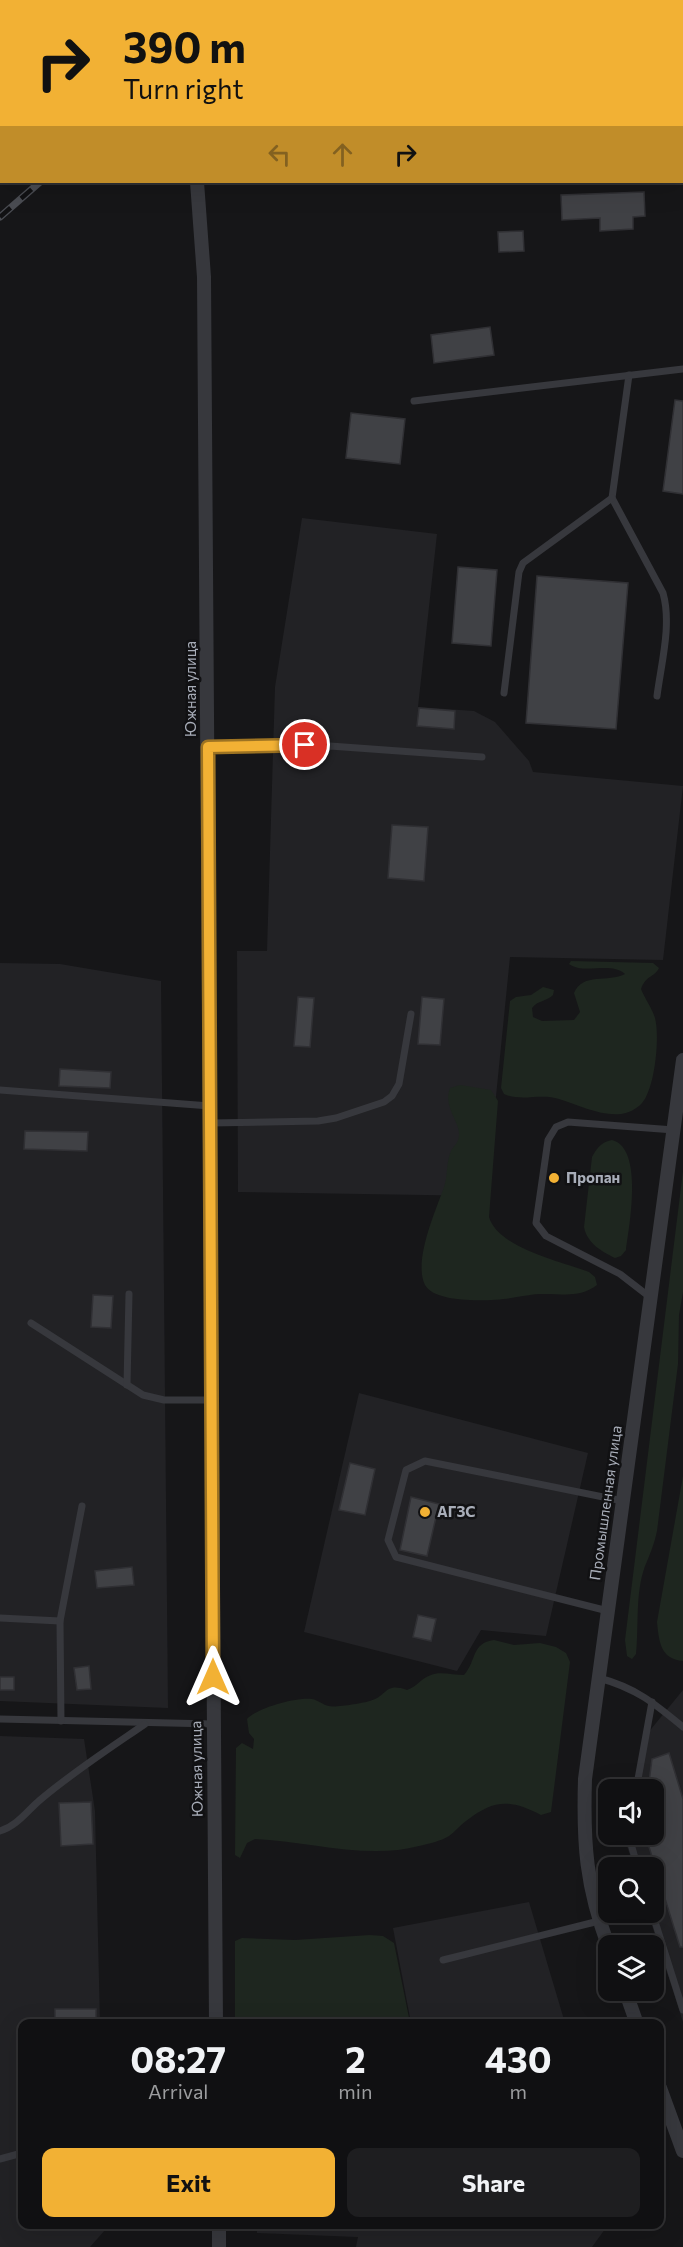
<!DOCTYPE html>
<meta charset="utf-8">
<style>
:root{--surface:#101012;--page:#1e1e20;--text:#f1f3f6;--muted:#9c9d9f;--line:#303032;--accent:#f2b134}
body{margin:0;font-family:Commissioner,sans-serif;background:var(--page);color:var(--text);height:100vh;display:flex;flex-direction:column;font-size:22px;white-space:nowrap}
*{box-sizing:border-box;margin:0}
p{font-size:20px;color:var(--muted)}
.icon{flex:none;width:33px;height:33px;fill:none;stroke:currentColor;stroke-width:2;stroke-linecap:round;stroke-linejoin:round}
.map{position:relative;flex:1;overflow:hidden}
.sheet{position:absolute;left:18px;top:2019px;width:646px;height:210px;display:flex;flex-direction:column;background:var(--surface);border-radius:12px;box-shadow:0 6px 24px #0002,0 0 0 2px var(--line)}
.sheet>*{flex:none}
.top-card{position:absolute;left:0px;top:0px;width:684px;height:183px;box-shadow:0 6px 24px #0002,0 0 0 2px var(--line);background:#f2b134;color:#111;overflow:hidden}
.tools{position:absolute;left:598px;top:1779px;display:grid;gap:12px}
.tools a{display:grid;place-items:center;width:66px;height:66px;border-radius:12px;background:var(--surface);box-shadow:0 6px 24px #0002,0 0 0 2px var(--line);font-size:30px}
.pin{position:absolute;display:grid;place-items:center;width:51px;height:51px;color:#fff;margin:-26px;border:3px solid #fff;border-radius:50%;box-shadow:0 2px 6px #0007}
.me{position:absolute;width:66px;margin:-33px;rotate:0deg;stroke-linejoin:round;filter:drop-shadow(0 0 4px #0008)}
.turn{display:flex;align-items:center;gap:21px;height:126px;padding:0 24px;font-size:27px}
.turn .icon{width:78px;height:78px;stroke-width:2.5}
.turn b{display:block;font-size:42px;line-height:51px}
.lanes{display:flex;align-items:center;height:57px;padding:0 24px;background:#0003;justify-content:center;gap:30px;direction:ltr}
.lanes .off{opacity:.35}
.eta{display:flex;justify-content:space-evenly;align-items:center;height:102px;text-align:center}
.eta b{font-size:36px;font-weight:700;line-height:42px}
.primary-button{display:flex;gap:12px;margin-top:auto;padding:12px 24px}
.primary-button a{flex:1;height:69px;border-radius:12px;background:var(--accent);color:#111;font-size:24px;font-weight:700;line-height:69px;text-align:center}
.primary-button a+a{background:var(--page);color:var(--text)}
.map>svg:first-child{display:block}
</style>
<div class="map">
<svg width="683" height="2247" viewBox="0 0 683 2247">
<rect width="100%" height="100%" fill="#161618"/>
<g fill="#222225">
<polygon points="302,518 437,534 418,707 474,711 495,722 529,761 533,772 683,786 663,960 510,957 486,1196 238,1192 237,951 267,951 275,687"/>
<polygon points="0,963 60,964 161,981 168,1708 0,1701"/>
<polygon points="359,1393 588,1453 546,1636 481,1630 457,1671 304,1632"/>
<polygon points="683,1690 683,2022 648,1913 654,1912 654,1868 634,1867 624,1837 625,1835 654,1834 654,1790 633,1789 643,1739"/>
<polygon points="0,1736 84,1739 95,1811 100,2023 22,2024 22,2224 105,2225 105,2230 90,2247 0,2247"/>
<polygon points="529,1902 565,2023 411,2023 393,1928"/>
<polygon points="257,2224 608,2224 608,2225 592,2247 356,2247 358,2237 257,2233"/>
</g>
<g fill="#1e261f">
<path d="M571,961l82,2 6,5c-5,10 -13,7 -18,21 4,10 11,19 14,29 5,18 0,71 -13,85 -5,6 -14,10 -21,11 -22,2 -42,-9 -62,-15 -18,-6 -38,3 -55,-5l-3,-6 9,-87 6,-4 15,-2 12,-8 11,3 -1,5c-7,7 -15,5 -21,13l1,9 9,4 32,-1 6,-8 -6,-19c9,-21 34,-10 51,-19 -14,-13 -41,1 -56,-10z"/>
<path d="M460,1085l31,5 7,11 -9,116c9,31 71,44 100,55l6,5 2,8c-19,14 -35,8 -57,9 -7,0 -15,2 -23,3 -19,4 -81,8 -92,-12 -12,-24 11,-75 19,-98 4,-11 2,-25 7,-36 2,-4 6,-7 7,-11 6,-16 -16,-30 -8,-52z"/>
<path d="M612,1140c32,8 17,87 14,110l-5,6 -6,2c-14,-7 -28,-15 -31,-31l8,-70c5,-9 9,-15 20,-17z"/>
<path d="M683,1171v121l-4,23 -1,49 -21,167c-3,14 -7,23 -12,35 -10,27 -6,60 -9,88l-4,5 -5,-3 -2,-16z"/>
<path d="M683,1476v185c-23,-2 -24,-20 -26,-39z"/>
<path d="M494,1640l20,5 26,-2 16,4 10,6 4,9 -19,150 -10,3c-31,-16 -47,-16 -75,6 -6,4 -11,11 -17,15 -8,5 -21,8 -30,10 -51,14 -113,-5 -164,-7l-8,4 -7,15 -5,-3 1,-107 6,-5 11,6 1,-10 -5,-6 -2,-14c10,-11 49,-22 65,-20 6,1 11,6 17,7 6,2 34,-3 41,-5 18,-5 14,-19 37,-11 10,-3 14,-12 24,-15 8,-4 23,0 33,0 13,-15 7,-32 30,-35z"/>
<polygon points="370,1935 383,1936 394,1943 410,2023 235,2023 235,1941 242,1938 295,1940"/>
</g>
<g fill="#404145" stroke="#303034" stroke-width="1.5">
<polygon points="644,192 645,216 633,217 633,229 600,231 600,218 562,220 561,195"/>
<polygon points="523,231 524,251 499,252 498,232"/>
<polygon points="490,327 494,355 434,363 431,335"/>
<polygon points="675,400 683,401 683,494 663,491"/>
<polygon points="351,413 405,419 400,464 346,458"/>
<polygon points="458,567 497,570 491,646 452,643"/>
<polygon points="537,576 628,583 616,729 526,723"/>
<polygon points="419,708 455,711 454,729 417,726"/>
<polygon points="392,825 428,827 424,881 388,878"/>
<polygon points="298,997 314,998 310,1047 294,1046"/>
<polygon points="422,997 444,999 440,1045 418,1044"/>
<polygon points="60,1069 111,1072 110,1088 59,1086"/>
<polygon points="25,1131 88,1132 87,1151 24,1149"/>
<polygon points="93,1295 113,1296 111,1328 91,1327"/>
<polygon points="350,1463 375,1469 365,1515 339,1510"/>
<polygon points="411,1497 439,1504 427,1556 400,1550"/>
<polygon points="132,1567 134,1585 97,1588 95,1571"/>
<polygon points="418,1615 436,1619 431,1641 413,1637"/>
<polygon points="89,1666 91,1689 77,1690 74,1668"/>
<rect x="0" y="1677" width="14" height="13"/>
<polygon points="669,1753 683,1799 683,1947 680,1947 645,1834 654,1834 654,1790 648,1790 652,1759"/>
<polygon points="91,1802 93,1844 61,1846 59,1803"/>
<rect x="55" y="2009" width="41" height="15"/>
</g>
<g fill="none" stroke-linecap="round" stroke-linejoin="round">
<g stroke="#37383d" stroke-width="7">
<path d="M629,375l-17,123 51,95c9,32 -2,71 -6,103"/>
<polyline points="414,401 683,369"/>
<polyline points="504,693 519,572 523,563 612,498"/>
<polyline points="208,747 330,746 482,757"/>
<polyline points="0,1090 210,1106"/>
<polyline points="210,1123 318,1121 336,1118 384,1102 392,1096 399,1084 411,1014"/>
<polyline points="651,1298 620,1274 546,1236 536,1223 548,1140 556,1127 568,1122 674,1130"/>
<polyline points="31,1323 143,1395 164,1400 212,1400"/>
<polyline points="127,1385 129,1294"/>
<polyline points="608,1611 396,1557 388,1540 406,1470 425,1461 623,1501"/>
<polyline points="0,1618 60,1621"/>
<path d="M599,1678c37,10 55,25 84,49"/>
<polyline points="0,1719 213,1724"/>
<polyline points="61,1721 60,1621 82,1506"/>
<polyline points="636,1790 652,1702"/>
<path d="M0,1831c17,-5 27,-20 40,-31 33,-28 70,-52 105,-76"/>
<polyline points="628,1834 638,1868"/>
<polyline points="652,1912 683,2010"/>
<polyline points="443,1960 599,1921"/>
<polyline points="0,2159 22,2153"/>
</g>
<g stroke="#37383d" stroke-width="14">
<polyline points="219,2 220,0"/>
<polyline points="197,182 204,277 216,2024"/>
<path d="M609,1948c-23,-62 -26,-104 -24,-169l98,-719"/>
<polyline points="625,1990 637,2024"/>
<polyline points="660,2088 683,2151"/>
<polyline points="219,2224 219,2247"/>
</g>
<g stroke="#4a4c52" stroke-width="7">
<g id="rail">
<polyline points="362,2 364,0"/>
<polyline points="0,217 40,182"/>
</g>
</g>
<use href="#rail" stroke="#111113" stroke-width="4.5" stroke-dasharray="14" stroke-linecap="butt"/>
</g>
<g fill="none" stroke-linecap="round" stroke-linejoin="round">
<g stroke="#9d7322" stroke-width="15">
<polyline id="route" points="213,1677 208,747 305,745"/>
</g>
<use href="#route" stroke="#f2b134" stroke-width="10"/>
</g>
<g fill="#f2b134" stroke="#111113" stroke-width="2">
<circle cx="554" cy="1178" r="6"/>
<circle cx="425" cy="1512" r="6"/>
</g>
<g text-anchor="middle" stroke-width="5" stroke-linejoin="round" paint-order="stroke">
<g font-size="15" fill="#a8adb8" stroke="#111113">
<text transform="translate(191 689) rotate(-90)" y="5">Южная улица</text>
<text transform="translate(606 1503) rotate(-82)" y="5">Промышленная улица</text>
<text transform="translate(197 1769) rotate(-91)" y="5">Южная улица</text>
</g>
<g font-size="15" font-weight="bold" fill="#a8adb8" stroke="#111113" text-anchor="start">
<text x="566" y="1183">Пропан</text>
<text x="437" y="1517">АГЗС</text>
</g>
</g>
</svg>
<div class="tools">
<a><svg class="icon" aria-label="sound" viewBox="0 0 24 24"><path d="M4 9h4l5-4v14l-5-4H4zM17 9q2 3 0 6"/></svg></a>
<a><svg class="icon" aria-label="search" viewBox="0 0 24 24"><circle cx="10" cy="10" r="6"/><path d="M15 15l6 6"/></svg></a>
<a><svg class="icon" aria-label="layers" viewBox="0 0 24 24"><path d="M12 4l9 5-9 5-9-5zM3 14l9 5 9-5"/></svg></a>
</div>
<div class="pin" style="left:305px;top:745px;background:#d93025"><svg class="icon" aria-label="arrive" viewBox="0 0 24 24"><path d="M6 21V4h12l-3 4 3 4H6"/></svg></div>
<svg class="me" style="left:213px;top:1677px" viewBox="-20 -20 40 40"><path d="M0-17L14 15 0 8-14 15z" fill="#f2b134" stroke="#fff" stroke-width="4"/></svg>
<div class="top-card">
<div class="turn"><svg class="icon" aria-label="right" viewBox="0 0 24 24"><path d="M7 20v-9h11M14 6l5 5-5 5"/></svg><div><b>390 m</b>Turn right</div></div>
<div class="lanes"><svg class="icon off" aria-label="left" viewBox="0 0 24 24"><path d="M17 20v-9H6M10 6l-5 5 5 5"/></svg><svg class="icon off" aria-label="ahead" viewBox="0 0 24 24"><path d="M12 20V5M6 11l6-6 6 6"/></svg><svg class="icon" aria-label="right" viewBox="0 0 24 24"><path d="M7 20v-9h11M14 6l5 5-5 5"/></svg></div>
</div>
<section class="sheet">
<div class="eta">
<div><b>08:27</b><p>Arrival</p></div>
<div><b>2</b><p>min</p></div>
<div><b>430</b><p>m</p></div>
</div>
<div class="primary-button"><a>Exit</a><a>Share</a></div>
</section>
</div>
